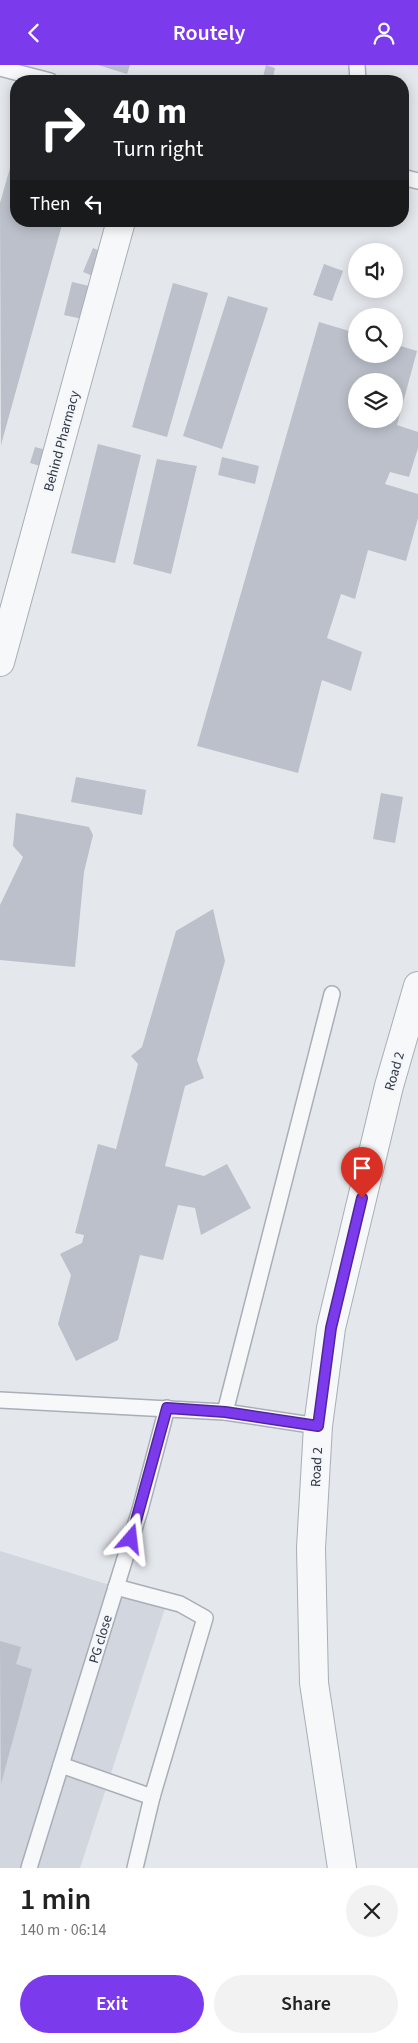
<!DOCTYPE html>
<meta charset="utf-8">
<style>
:root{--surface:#fff;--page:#f2f2f2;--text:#222;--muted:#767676;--accent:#7c3aed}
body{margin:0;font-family:"Source Sans 3",sans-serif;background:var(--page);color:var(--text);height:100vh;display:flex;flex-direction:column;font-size:19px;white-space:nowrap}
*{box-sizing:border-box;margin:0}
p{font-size:16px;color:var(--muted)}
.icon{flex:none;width:28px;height:28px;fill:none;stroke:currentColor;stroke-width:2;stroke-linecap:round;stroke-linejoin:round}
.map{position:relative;height:1803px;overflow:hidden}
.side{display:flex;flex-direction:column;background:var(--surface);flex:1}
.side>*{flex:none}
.guide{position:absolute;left:10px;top:10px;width:399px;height:152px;border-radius:20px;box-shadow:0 2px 12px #0003;background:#202124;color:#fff;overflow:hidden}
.fabs{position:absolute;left:348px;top:178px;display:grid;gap:10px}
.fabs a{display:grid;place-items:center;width:55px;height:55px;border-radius:50%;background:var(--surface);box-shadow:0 2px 12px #0003;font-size:25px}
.pin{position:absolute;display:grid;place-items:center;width:42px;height:42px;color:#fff;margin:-51px -21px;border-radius:50% 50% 50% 0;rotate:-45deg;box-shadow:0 0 5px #0007}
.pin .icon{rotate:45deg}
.me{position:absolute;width:55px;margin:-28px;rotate:17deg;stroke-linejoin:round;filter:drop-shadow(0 0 4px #0008)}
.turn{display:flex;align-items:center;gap:18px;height:105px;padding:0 20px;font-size:22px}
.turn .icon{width:65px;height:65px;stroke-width:2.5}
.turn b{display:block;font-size:35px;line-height:42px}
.then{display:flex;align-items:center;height:48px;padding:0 20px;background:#0003;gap:10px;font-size:19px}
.round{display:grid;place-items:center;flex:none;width:52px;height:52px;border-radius:26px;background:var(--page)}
.overview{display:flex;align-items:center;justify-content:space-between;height:85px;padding:0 20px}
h1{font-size:30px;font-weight:600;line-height:38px}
.action{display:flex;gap:10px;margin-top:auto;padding:10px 20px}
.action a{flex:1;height:58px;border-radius:30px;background:var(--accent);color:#fff;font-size:20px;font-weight:600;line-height:58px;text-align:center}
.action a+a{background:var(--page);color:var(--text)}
header{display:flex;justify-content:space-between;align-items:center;height:65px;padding:0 20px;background:var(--accent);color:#fff;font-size:22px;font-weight:600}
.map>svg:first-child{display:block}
</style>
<header><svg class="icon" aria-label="back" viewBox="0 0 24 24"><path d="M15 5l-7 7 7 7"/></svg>Routely<svg class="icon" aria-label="person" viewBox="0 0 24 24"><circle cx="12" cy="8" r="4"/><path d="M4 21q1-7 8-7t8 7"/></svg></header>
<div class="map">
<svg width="418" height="1803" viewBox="0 0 418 1803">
<rect width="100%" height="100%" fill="#e4e7ec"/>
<polygon fill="#d2d6de" points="0,1486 116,1522 166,1540 80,1803 0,1803"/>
<g fill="#bbc0ca" fill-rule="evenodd">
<polygon points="98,0 130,0 127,9"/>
<polygon points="266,0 275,3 272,16 262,16"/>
<polygon points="12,96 16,98 16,156 63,156 1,380 0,138"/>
<polygon points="93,183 110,190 100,214 83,207"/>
<polygon points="324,199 343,206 332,236 313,230"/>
<polygon points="72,217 94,222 87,255 64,250"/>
<polygon points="173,218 208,228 167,372 132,362"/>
<polygon points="228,231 268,243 222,384 183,371"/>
<path d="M319,257l37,11v21h38v-10l23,7 -20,74 21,7v16l-9,29 -19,-5 -5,12 33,10v24l-12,43 -38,-11 -13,49 -14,-5 -14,44 35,14 -11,39 -29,-11 -24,93 -101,-27zM356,316h38v38h-38z"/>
<polygon points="98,379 141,390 115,498 71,488"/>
<polygon points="35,382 50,386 44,402 30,398"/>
<polygon points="222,392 259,401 255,419 218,410"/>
<polygon points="157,394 197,401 171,509 133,499"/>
<polygon points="76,712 146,725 142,750 71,737"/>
<polygon points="381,728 403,732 395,778 373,774"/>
<polygon points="16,748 89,762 93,770 84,807 75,902 0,895 0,840 23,792 13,781"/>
<polygon points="213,844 225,896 197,995 204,1013 185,1021 165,1101 204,1111 227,1099 251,1143 201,1170 195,1143 178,1140 163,1195 140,1190 118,1275 76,1296 58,1259 71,1210 60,1189 82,1178 84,1170 75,1168 98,1079 116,1084 138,999 131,991 142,982 176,866"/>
<polygon points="0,1576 21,1582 16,1599 32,1604 1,1719"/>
</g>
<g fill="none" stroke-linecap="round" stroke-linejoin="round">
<g stroke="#a9aeb7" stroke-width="18">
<g id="service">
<polyline points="357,0 358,16"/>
<polyline points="0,3 50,16"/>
<polyline points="402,112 418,116"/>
<polyline points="0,1335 225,1347 318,1361"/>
<polyline points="225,1347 332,929"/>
<polyline points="116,1522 180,1539 205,1553 152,1732 135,1803"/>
<polyline points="61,1700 152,1732"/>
<polyline points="29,1803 140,1445 167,1343"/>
</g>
</g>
<g stroke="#a9aeb7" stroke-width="30">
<g id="minor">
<polyline points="0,597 121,156"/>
<polyline points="342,1803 314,1618 311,1483 318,1361 331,1263 389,1021 418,921"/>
</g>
</g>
<use href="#service" stroke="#f7f8fa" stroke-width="15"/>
<use href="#minor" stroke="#f7f8fa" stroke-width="28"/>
</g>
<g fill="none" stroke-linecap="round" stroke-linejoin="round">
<g stroke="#51269a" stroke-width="12">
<polyline id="route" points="131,1474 167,1343 225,1347 318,1361 331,1263 362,1133"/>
</g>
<use href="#route" stroke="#7c3aed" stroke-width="9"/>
</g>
<g text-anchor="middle" stroke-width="4.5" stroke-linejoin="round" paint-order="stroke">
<g font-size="14" fill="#2b3445" stroke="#f4f6f9">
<text transform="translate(61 376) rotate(-75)" y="5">Behind Pharmacy</text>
<text transform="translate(394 1006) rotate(-74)" y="5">Road 2</text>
<text transform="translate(316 1402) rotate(-87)" y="5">Road 2</text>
<text transform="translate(100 1574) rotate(-73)" y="5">PG close</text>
</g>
</g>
</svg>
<div class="fabs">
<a><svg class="icon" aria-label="sound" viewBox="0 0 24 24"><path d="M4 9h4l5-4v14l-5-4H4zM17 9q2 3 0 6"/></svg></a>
<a><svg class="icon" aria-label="search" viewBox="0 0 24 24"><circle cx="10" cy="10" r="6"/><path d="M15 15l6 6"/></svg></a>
<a><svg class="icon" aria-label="layers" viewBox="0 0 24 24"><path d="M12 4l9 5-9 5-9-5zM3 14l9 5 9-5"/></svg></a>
</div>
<div class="pin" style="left:362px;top:1133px;background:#d93025"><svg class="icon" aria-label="arrive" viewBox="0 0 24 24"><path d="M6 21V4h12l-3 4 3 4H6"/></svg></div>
<svg class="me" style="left:131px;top:1474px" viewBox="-20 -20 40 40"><path d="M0-17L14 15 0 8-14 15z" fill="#7c3aed" stroke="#fff" stroke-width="4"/></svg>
<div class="guide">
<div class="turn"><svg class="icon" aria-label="right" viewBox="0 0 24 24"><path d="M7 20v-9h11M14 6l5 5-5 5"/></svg><div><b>40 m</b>Turn right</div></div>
<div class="then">Then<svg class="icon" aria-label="left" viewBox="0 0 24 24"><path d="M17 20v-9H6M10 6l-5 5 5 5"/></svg></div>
</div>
</div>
<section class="side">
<div class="overview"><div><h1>1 min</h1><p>140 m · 06:14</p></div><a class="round"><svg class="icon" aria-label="close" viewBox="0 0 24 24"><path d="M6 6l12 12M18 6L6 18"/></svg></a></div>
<div class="action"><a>Exit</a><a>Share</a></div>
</section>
